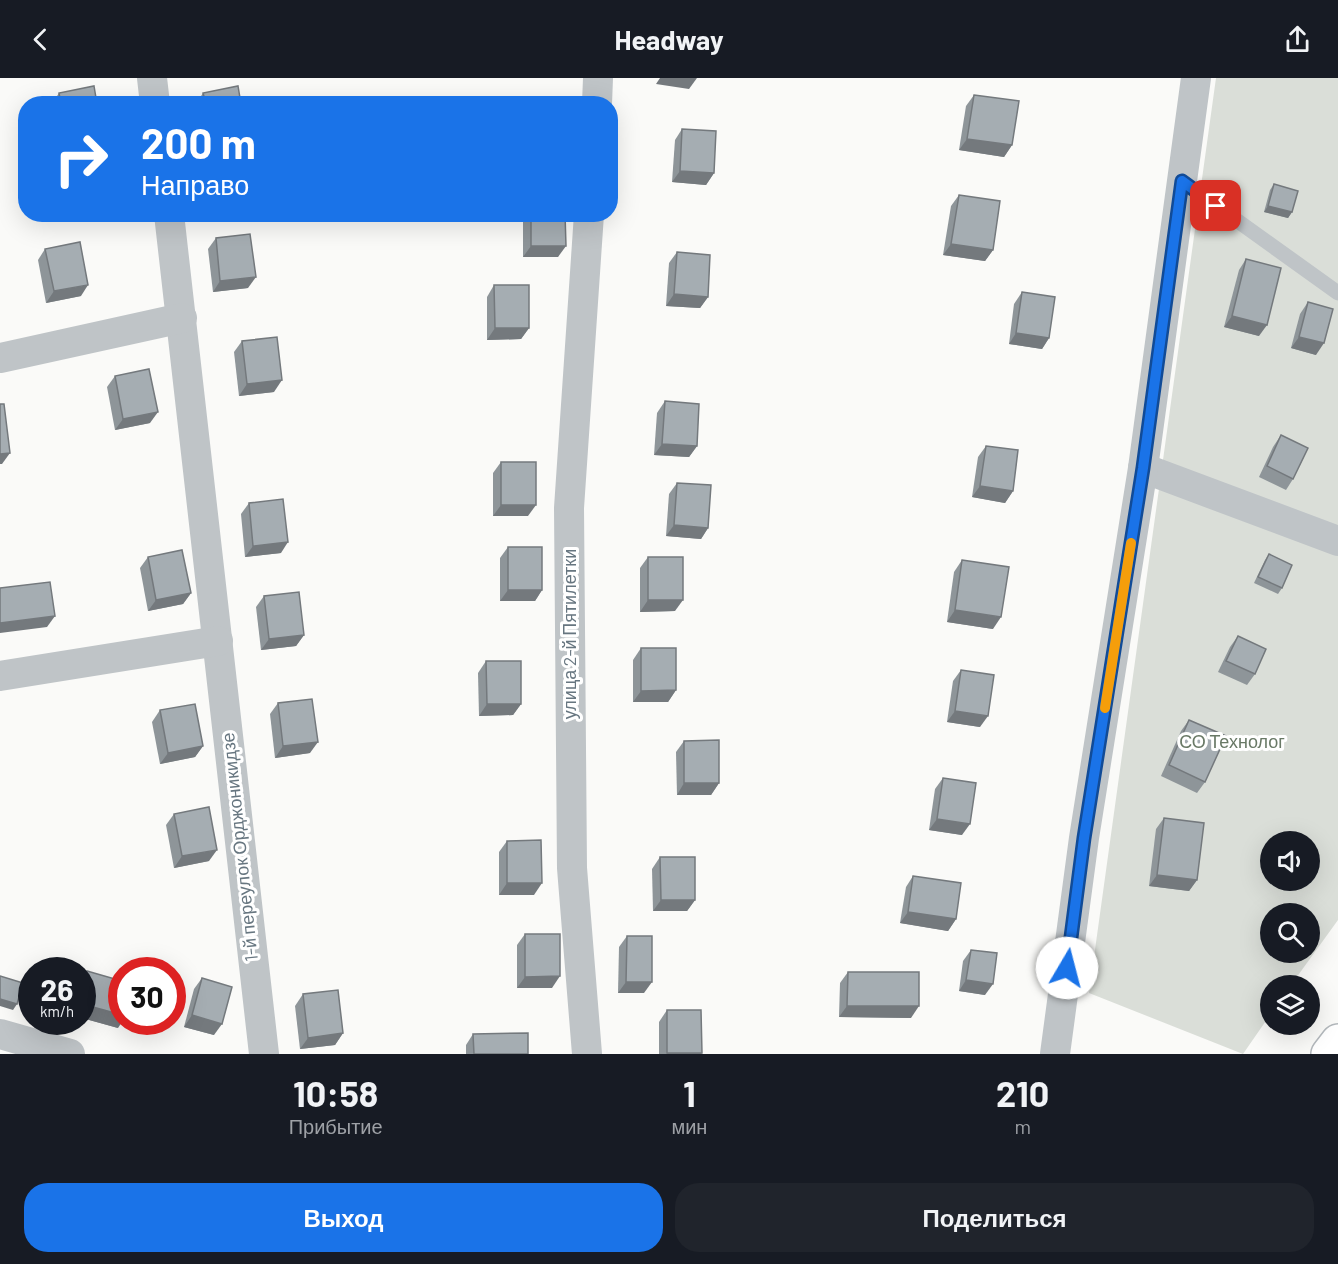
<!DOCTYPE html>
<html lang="ru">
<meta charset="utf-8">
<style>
:root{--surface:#171b24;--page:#20242c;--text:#f1f3f6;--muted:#9ea1a6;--accent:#1a73e8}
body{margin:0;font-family:Barlow,sans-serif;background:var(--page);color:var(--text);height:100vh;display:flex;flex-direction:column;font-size:22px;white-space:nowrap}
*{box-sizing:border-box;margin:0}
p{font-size:20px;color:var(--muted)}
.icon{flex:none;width:33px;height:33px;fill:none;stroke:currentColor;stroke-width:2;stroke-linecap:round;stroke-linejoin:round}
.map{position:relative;height:976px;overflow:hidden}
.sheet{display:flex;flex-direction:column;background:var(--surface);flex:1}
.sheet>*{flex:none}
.banner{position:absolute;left:18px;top:18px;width:600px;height:126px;border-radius:24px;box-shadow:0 6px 24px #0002;background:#1a73e8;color:#fff;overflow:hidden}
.controls{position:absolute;left:1260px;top:753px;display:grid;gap:12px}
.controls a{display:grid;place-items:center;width:60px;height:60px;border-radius:50%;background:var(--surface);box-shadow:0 6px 24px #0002;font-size:30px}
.speed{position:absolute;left:18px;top:879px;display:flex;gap:12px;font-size:30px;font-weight:700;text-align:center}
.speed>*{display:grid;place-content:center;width:78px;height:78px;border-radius:50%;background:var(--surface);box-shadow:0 6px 24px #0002;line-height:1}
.speed small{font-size:15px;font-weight:400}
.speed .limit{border:9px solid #d22;background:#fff;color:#111}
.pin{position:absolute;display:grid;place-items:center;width:51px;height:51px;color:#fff;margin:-26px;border-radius:12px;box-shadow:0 3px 9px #0006}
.me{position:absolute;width:66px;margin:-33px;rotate:8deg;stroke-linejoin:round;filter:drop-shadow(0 0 4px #0008)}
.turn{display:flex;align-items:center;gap:21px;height:126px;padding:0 24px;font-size:27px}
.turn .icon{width:78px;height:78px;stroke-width:2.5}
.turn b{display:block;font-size:42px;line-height:51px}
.eta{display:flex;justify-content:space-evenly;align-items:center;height:102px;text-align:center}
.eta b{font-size:36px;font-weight:700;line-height:42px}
.action{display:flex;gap:12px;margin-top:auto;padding:12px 24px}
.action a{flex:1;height:69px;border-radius:24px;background:var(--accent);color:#fff;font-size:24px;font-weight:700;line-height:69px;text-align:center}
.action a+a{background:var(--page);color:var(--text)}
header{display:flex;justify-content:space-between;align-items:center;height:78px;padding:0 24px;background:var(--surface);font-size:27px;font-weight:700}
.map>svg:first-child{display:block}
</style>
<header><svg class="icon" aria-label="back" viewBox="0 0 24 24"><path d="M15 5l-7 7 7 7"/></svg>Headway<svg class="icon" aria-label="share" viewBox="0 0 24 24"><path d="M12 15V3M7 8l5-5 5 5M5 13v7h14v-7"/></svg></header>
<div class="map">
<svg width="1338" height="976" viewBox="0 0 1338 976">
<rect width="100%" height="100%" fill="#fafaf8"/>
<path fill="#daded8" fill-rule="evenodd" d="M1216,0h122v842l-47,65 -21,1v29l-27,39 -154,-61zM1270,764h40v38h-40zM1270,836h40v38h-40z"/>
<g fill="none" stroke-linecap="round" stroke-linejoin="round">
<g stroke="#b3b8bc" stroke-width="36">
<polyline id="primary" points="1328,976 1338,963"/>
</g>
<polyline stroke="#bfc4c7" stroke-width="15" points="1182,103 1338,215"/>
<g stroke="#bfc4c7" stroke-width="30">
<polyline points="152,0 155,26"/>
<polyline points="597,26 598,0"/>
<polyline points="169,136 264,976"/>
<polyline points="0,280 182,240"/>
<polyline points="1143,390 1338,463"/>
<polyline points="0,598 218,563"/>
<polyline points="0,956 70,976"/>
<polyline points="587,976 572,790 569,430 589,136"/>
<polyline points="1055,976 1084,760 1143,390 1196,0"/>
</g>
<use href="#primary" stroke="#fff" stroke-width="33"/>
</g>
<g fill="#8e9599">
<polygon points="59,15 97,26 52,26"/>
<polygon points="203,15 241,26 196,26"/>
<polygon points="974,17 1012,67 1004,79 959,72 966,28"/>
<polygon points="682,51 714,95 706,107 672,104 675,62"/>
<polygon points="1274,106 1292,134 1288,140 1264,134 1270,112"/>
<polygon points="959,117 993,172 985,183 943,177 951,128"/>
<polygon points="523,136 565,136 558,179 523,179"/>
<polygon points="216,160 248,210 213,214 208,171"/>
<polygon points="45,171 81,218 46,225 38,182"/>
<polygon points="677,174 708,219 700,230 666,228 669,185"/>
<polygon points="1246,181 1259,258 1224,249 1239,192"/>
<polygon points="494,207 529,250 521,261 487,262 487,219"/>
<polygon points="1022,214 1049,260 1042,271 1009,266 1014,226"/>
<polygon points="1308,224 1316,277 1291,270 1300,236"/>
<polygon points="242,263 274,314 239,318 234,274"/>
<polygon points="115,298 150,345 115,352 107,309"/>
<polygon points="665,323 697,368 689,379 654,377 657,335"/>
<polygon points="1281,357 1293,401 1286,412 1259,399 1273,369"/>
<polygon points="986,368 1013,413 1005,425 972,419 978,379"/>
<polygon points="501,384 528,438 493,438 493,395"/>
<polygon points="677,405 708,450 701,461 666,458 669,416"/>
<polygon points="249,425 281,475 245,479 241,436"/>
<polygon points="508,469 542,512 535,523 500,523 500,480"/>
<polygon points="1269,476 1282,510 1278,516 1254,505 1265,482"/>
<polygon points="148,479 191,515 183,526 148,533 140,490"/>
<polygon points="648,479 675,533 640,534 640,490"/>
<polygon points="962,482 993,551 947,544 954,494"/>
<polygon points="264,518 304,557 296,568 261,572 256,529"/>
<polygon points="1238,558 1255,596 1247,607 1218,594 1230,569"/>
<polygon points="641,570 676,612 668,624 633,624 633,582"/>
<polygon points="486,583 521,626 513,637 479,638 478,595"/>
<polygon points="961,592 980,649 947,644 953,603"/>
<polygon points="278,625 310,675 275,680 270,636"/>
<polygon points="160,632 203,668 195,679 160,686 152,644"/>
<polygon points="1189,642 1205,704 1197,715 1161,698 1181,653"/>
<polygon points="684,663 719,705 711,717 677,717 676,674"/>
<polygon points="943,700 962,757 929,752 935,711"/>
<polygon points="174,736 209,783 174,790 166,747"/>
<polygon points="1164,740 1197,802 1189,813 1149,808 1156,751"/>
<polygon points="507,763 534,817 499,817 499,774"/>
<polygon points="660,779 695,822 687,833 653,833 652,791"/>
<polygon points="913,798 956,841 948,853 900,845 906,809"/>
<polygon points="525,856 552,910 517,910 517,867"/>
<polygon points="627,858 644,915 618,915 619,869"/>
<polygon points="971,872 985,917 959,913 963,883"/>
<polygon points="87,893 118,950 82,940 82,900"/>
<polygon points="848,894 911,940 839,939 840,905"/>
<polygon points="202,900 214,957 184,949 194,911"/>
<polygon points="303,916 343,955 335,967 300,971 295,928"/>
<polygon points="667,932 702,975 701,976 659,976 659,944"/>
<polygon points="473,956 528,976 466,976 466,967"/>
</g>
<g fill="#74797d">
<polygon points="660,0 697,0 689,11 656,6"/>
<polygon points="967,61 1012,67 1004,79 959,72"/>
<polygon points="680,93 714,95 706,107 672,104"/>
<polygon points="1268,128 1292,134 1288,140 1264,134"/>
<polygon points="951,166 993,172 985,183 943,177"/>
<polygon points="531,168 566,168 558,179 523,179"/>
<polygon points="256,199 248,210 213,214 220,203"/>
<polygon points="88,207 81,218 46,225 54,213"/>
<polygon points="674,216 708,219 700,230 666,228"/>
<polygon points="1232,238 1267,247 1259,258 1224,249"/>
<polygon points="495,250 529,250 521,261 487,262"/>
<polygon points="1016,255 1049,260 1042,271 1009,266"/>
<polygon points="1299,259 1324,265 1316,277 1291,270"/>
<polygon points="282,302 274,314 239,318 247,306"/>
<polygon points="158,334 150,345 115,352 123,341"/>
<polygon points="662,366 697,368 689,379 654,377"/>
<polygon points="10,375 2,386 0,386 0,376"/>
<polygon points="980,408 1013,413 1005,425 972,419"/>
<polygon points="501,427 536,427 528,438 493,438"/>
<polygon points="674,447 708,450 701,461 666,458"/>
<polygon points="288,464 281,475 245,479 253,468"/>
<polygon points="508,512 542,512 535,523 500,523"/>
<polygon points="191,515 183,526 148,533 156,522"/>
<polygon points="648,522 683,522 675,533 640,534"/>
<polygon points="955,532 1001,539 993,551 947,544"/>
<polygon points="55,538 47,549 0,555 0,545"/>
<polygon points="304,557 296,568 261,572 269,561"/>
<polygon points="676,612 668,624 633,624 641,613"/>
<polygon points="487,626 521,626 513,637 479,638"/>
<polygon points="955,633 988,638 980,649 947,644"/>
<polygon points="318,664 310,675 275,680 283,668"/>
<polygon points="203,668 195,679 160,686 168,675"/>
<polygon points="684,705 719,705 711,717 677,717"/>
<polygon points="937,741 970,746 962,757 929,752"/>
<polygon points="217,772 209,783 174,790 182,778"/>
<polygon points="1157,797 1197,802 1189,813 1149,808"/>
<polygon points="507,805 542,805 534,817 499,817"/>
<polygon points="661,822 695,822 687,833 653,833"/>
<polygon points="908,834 956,841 948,853 900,845"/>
<polygon points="560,898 552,910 517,910 525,899"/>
<polygon points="966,902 993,906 985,917 959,913"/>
<polygon points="626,904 652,904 644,915 618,915"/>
<polygon points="0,921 17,926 13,932 0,928"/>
<polygon points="82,926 122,937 122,944 118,950 82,940"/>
<polygon points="847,928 919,928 911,940 839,939"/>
<polygon points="192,937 222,946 214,957 184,949"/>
<polygon points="343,955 335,967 300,971 308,960"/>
<polygon points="667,975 702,975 701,976 667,976"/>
</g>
<g fill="#a5adb2" stroke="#74797d" stroke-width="1.5">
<polygon points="94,8 97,26 61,26 59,15"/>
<polygon points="238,8 241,26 206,26 203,15"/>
<polygon points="974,17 1019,23 1012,67 967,61"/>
<rect x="508" y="23" width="35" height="3"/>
<polygon points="682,51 716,53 714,95 680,93"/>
<polygon points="1274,106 1298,113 1292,134 1268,128"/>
<polygon points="959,117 1000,123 993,172 951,166"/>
<polygon points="531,136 565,136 566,168 531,168"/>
<polygon points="250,156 256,199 220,203 216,160"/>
<polygon points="80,164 88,207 54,213 45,171"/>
<polygon points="677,174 710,177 708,219 674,216"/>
<polygon points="1246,181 1281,190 1267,247 1232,238"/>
<polygon points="494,207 529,207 529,250 495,250"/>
<polygon points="1022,214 1055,219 1049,260 1016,255"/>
<polygon points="1308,224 1333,231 1324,265 1299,259"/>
<polygon points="277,259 282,302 247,306 242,263"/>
<polygon points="149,291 158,334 123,341 115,298"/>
<polygon points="665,323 699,326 697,368 662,366"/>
<polygon points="0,326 4,326 10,375 0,376"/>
<polygon points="1281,357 1308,370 1293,401 1267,388"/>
<polygon points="986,368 1018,372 1013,413 980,408"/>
<rect x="501" y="384" width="35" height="43"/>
<polygon points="677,405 711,407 708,450 674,447"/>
<polygon points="283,421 288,464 253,468 249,425"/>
<rect x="508" y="469" width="34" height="43"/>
<polygon points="182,472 191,515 156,522 148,479"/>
<polygon points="1269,476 1292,487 1282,510 1258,499"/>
<rect x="648" y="479" width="35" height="43"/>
<polygon points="962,482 1009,489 1001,539 955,532"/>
<polygon points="50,504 55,538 0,545 0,510"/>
<polygon points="299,514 304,557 269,561 264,518"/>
<polygon points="1238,558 1266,571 1255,596 1226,583"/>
<polygon points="641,570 676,570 676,612 641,613"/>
<polygon points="486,583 521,583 521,626 487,626"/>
<polygon points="961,592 994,597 988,638 955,633"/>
<polygon points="312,621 318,664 283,668 278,625"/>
<polygon points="195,626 203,668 168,675 160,632"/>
<polygon points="1189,642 1226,658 1205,704 1169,687"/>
<polygon points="719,662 719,705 684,705 684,663"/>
<polygon points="943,700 976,705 970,746 937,741"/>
<polygon points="209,729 217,772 182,778 174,736"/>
<polygon points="1164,740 1204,745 1197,802 1157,797"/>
<polygon points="541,762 542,805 507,805 507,763"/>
<polygon points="660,779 695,779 695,822 661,822"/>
<polygon points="913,798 961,805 956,841 908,834"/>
<polygon points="525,856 560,856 560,898 525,899"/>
<polygon points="627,858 652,858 652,904 626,904"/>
<polygon points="971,872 997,875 993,906 966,902"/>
<polygon points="87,893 122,903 122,937 82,926 82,910"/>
<polygon points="848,894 919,894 919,928 847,928"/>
<polygon points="0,898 23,905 17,926 0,921"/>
<polygon points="202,900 232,909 222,946 192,937"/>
<polygon points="338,912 343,955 308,960 303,916"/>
<polygon points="667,932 701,932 702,975 667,975"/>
<polygon points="528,955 528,976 474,976 473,956"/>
</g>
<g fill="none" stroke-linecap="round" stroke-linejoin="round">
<g stroke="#114b97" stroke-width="15">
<polyline id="route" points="1067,890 1084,760 1143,390 1182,103 1216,128"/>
</g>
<use href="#route" stroke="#1a73e8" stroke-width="10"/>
<polyline stroke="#f59e0b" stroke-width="10" points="1105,630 1131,465"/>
</g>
<g text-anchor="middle" stroke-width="6" stroke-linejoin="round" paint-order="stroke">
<g font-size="18" fill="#677680" stroke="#fff">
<text transform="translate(570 556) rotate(-90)" y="6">улица 2-й Пятилетки</text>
<text transform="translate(240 769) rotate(-96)" y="6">1-й переулок Орджоникидзе</text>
</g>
<g font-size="18" fill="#697966" stroke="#fff">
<text x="1232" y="670">СО Технолог</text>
</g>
</g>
</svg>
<div class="controls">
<a><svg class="icon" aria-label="sound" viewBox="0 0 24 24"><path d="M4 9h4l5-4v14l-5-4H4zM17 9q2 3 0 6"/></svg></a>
<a><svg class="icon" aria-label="search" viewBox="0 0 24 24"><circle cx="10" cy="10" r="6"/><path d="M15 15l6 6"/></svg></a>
<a><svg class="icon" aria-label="layers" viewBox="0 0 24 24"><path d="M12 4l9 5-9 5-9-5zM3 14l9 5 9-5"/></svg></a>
</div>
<div class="speed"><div>26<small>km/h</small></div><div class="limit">30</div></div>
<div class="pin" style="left:1216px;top:128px;background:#d93025"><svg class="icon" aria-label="arrive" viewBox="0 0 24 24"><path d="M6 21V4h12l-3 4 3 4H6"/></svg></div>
<svg class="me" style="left:1067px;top:890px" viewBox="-20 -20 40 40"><circle r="19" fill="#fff"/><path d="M0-13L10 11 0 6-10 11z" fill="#1a73e8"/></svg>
<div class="banner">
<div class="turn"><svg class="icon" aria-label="right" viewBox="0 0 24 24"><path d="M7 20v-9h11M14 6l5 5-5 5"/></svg><div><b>200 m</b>Направо</div></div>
</div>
</div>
<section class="sheet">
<div class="eta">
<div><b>10:58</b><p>Прибытие</p></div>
<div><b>1</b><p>мин</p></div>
<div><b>210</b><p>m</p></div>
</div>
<div class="action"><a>Выход</a><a>Поделиться</a></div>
</section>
